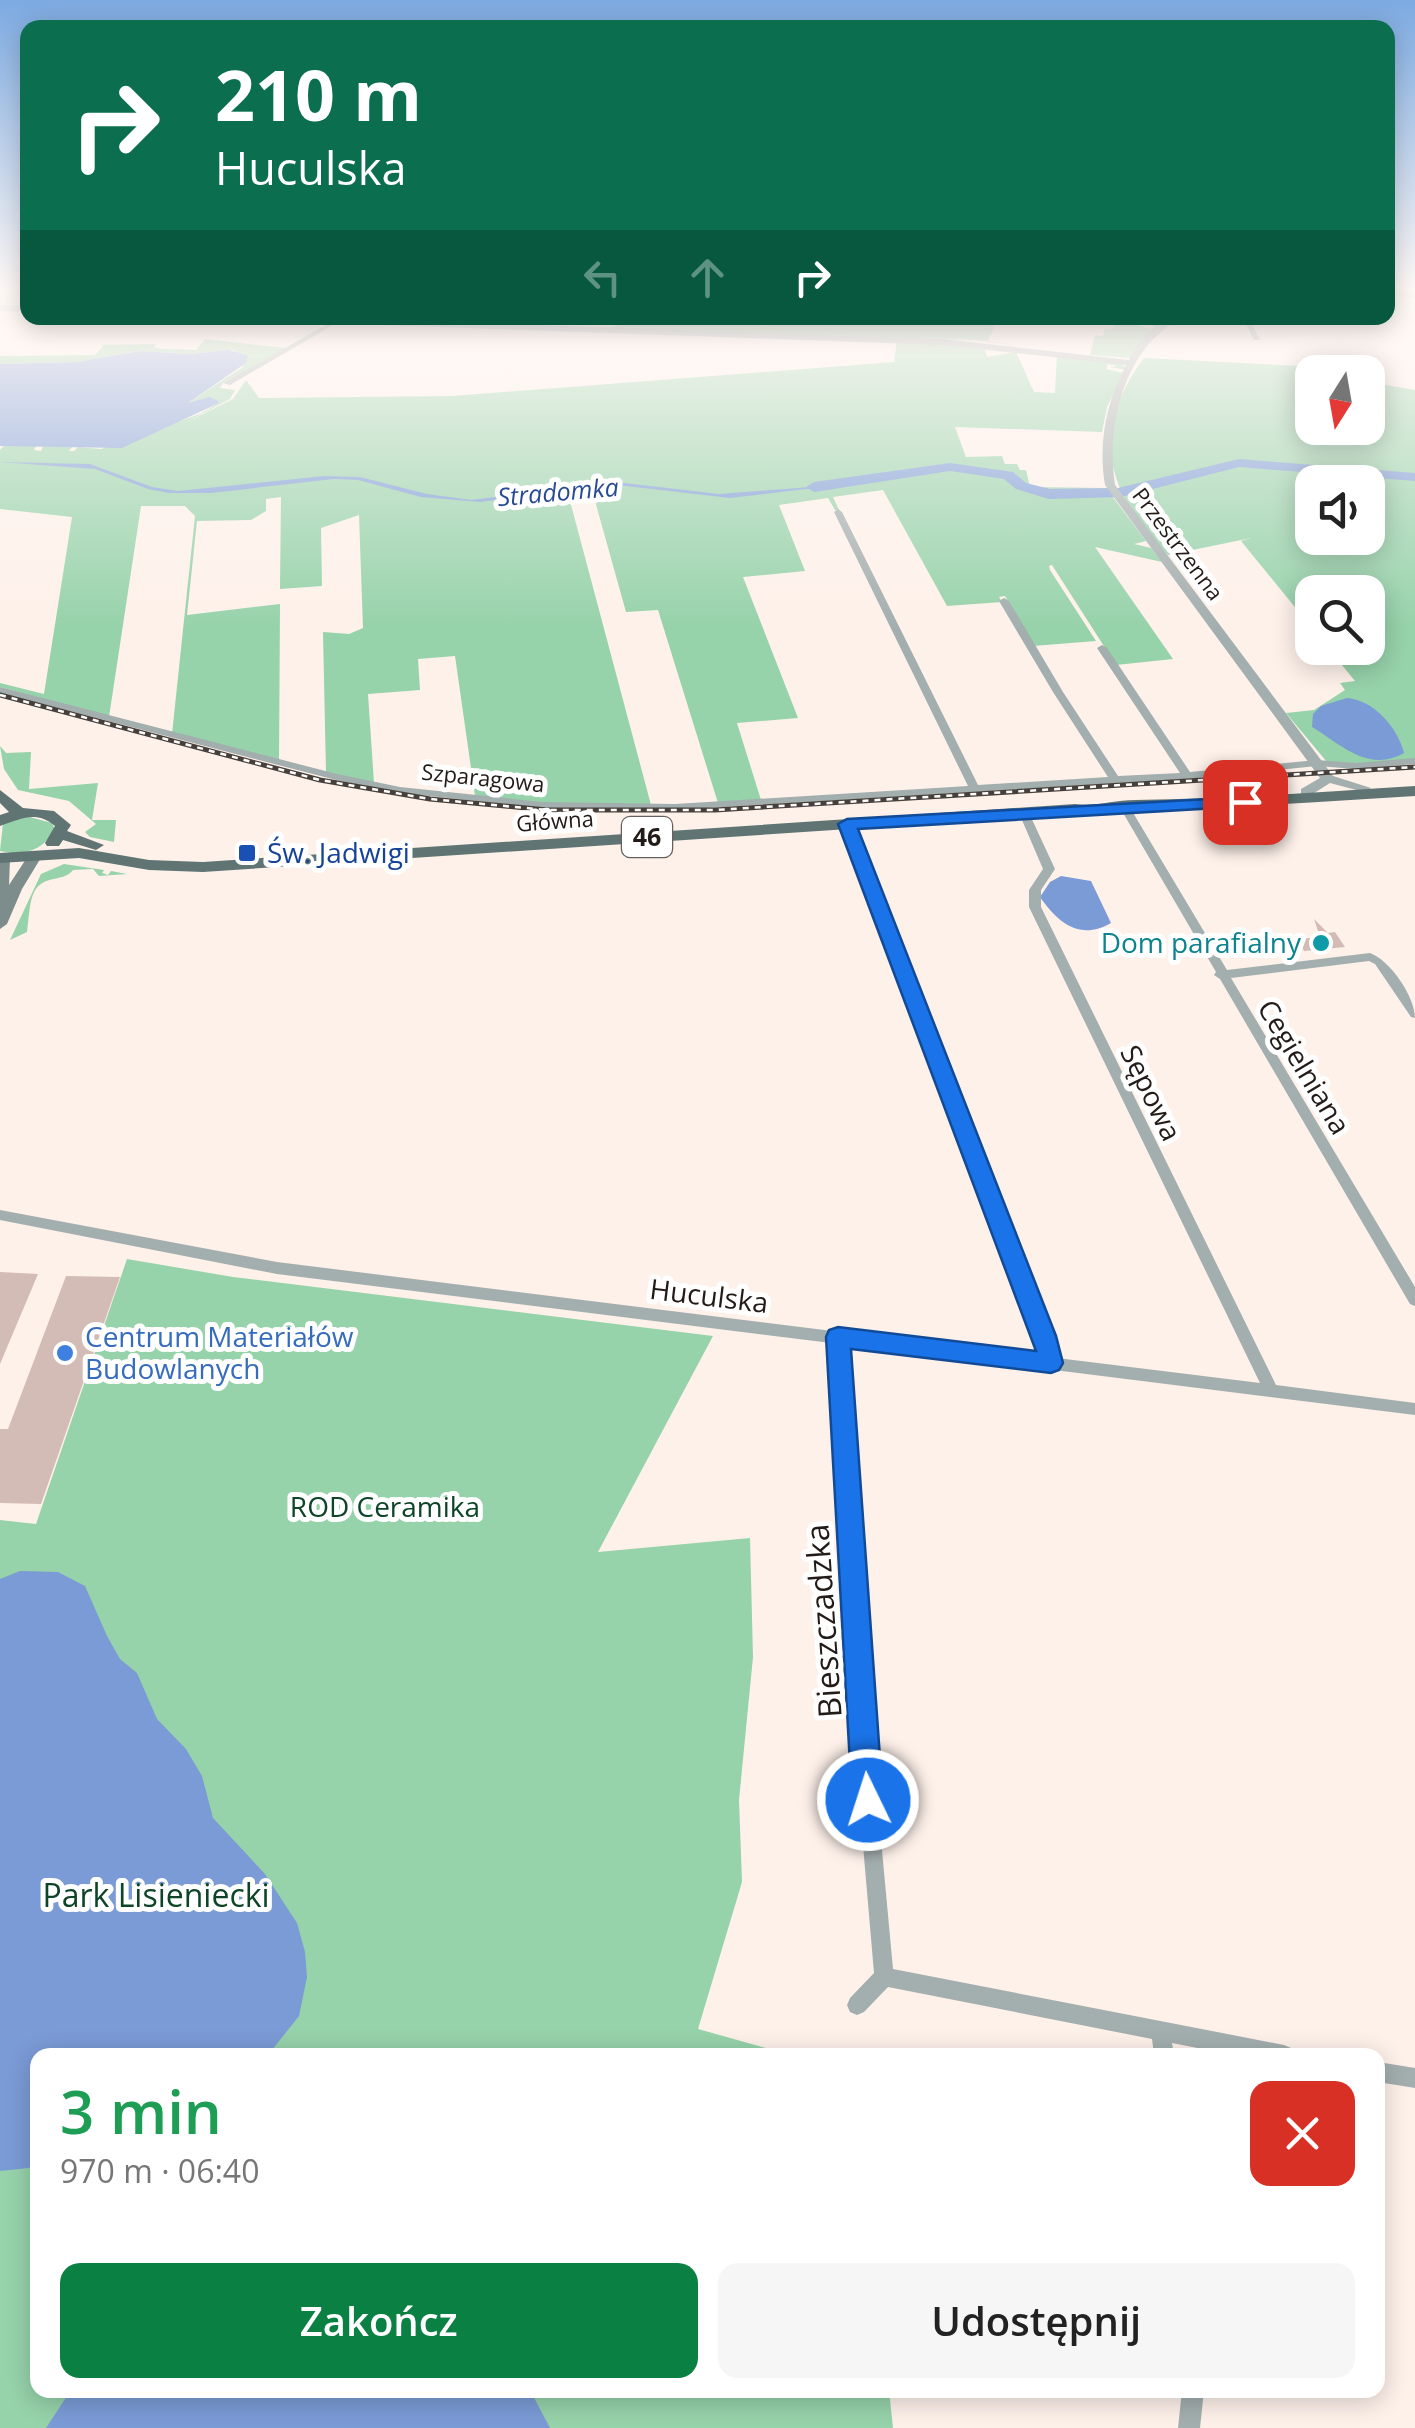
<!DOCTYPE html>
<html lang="pl">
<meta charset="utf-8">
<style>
:root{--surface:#fff;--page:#f6f6f6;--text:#222;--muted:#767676;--accent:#0b8043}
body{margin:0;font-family:"Open Sans",sans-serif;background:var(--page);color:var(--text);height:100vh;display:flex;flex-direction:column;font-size:38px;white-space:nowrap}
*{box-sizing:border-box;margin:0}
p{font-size:32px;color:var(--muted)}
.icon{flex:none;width:55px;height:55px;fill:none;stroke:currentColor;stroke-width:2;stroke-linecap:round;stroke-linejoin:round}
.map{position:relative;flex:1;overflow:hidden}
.side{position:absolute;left:30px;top:2048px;width:1355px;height:350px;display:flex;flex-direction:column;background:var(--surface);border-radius:20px;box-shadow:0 5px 25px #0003}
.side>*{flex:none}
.banner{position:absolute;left:20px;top:20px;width:1375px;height:305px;border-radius:20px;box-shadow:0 5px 25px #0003;background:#0b6e4f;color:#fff;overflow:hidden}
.needle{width:65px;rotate:191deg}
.controls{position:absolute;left:1295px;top:355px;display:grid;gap:20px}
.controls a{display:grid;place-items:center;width:90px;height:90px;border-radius:20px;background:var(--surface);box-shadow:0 5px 25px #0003;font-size:50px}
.pin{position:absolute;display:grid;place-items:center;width:85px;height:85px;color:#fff;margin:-42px;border-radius:20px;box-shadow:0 5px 15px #0006}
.me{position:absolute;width:110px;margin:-55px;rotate:356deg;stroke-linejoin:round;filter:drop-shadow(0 0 8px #0008)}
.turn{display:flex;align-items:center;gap:35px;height:210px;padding:0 30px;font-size:45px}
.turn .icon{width:130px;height:130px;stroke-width:2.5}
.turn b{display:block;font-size:70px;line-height:85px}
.lanes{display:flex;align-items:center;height:95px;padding:0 30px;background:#0003;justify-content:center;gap:50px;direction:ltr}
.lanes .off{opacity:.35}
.round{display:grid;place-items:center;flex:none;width:105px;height:105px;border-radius:20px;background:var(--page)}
.summary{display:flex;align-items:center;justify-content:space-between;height:170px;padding:0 30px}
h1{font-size:60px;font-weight:600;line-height:75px;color:#1e9e55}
.button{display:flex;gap:20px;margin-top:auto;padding:20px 30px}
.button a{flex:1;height:115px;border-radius:20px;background:var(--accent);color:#fff;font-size:40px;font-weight:600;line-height:115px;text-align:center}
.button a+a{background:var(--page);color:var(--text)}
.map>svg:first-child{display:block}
</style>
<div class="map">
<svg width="1415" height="2428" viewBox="0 0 1415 2428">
<rect width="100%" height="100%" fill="#fef1ea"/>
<g fill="#96d2aa" fill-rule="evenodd">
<polygon points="631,318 998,318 988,341 1013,345 975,340 610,328"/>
<polygon points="1118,318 1153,330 1132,358 1090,355 1095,335 1103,336 1105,329 1112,329"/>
<polygon points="205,339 286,348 223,383 220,388 235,390 230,399 181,425 233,399 246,380 259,398 452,396 894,362 897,341 984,346 987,357 1016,352 1034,392 1055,393 1057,355 1122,363 1127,370 1110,367 1117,366 1108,364 1106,369 1124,373 1107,407 1102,432 955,427 966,457 1002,456 1005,464 1017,464 1020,470 1026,470 1030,487 1106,488 1146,541 1134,544 1151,548 1162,562 1095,547 1173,659 1116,665 1052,565 1049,566 1050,570 1096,641 1033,646 1005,596 999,597 1002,602 947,606 883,490 833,497 839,510 835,510 828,498 779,505 805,571 743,577 798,718 737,723 761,800 718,803 658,610 626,612 595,501 570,501 651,805 542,803 475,796 455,656 418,659 420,690 368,694 374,783 326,773 323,632 349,634 363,628 359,515 321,528 322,586 280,589 281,497 266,499 266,511 251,520 197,521 187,615 280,604 279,762 172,734 195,516 185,506 141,506 109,717 0,687 0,683 44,694 72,517 0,509 0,450 4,446 36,446 34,450 41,451 43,446 72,447 69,451 74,451 78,447 101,449 200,414 217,404 188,403 243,367 234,350 229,350 189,354 141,351 76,362 0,364 0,356 95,355 104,345 156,344 154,348 196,350"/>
<path d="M1144,358l157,8 30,6h-19v56h56v-46l47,8v369l-47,5 -41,-2 -41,-49 28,-3 31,-20 -5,-7 15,-2 -27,-33h40v-56h-56v36l-71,-87 10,-3 -83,17c-61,-62 -80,-122 -24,-197zM1312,482h56v56h-56z"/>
<polygon points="0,746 6,753 31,752 29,789 98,783 92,820 116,820 114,842 90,837 85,832 96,824 69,801 18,790 4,769"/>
<path d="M26,816l26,7 3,6c-12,22 -31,27 -55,22l3,-28z"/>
<path d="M64,864l40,6 -2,3 6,2 3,-4 16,3 -28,2 -6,-7 -20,1c-9,12 -27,5 -37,19 -7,9 -7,31 -9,43l-17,8 31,-66z"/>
<polygon points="127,1259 233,1277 713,1336 598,1552 750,1538 753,1657 739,1800 742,1882 698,2029 791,2055 38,2055 38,2390 889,2390 893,2428 0,2428 0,1520 36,1524"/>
</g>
<g fill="#7b9bd6">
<polygon points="229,350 248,356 246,363 188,403 209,397 219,401 217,404 122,448 0,446 0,364 76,362 141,351 189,354"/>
<polygon points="0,462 90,464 152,487 178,491 324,476 360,477 427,494 471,500 616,482 719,494 848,484 730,498 617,485 480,502 421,497 358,480 334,479 211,493 169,493 148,489 95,469"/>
<path d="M1347,698c27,2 51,30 57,55 -36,20 -62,-8 -92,-26l1,-13 8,-8z"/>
<path d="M1061,876l30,5 20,42c-31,18 -53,0 -71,-26l10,-15z"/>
<polygon points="20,1571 58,1572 85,1586 107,1636 120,1659 137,1673 157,1719 186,1749 202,1776 213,1818 265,1874 297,1923 305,1952 307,1977 299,2016 268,2055 38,2055 37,2159 29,2168 0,2171 0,1579"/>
<polygon points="71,2390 530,2390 550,2428 46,2428"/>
</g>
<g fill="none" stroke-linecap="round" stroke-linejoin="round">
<polygon fill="#7b9bd6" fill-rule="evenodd" points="1239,459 1415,473 1415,481 1239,467 1121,497 1049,499 1016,489 1004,479 950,471 814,492 806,487 814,482 950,463 1013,472 1026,483 1050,489 1118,488"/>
</g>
<g fill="#d3bbb6">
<polygon points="1314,919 1328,933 1335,932 1345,947 1304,951 1298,939 1320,937"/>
<polygon points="0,1272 38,1274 0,1364"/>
<polygon points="66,1276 120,1277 41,1504 0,1503 0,1429 8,1429"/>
</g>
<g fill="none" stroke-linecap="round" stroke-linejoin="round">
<g fill="#a3aeae" fill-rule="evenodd">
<polygon points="1388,292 1415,294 1415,298 1388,296"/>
<polygon points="338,318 345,318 230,385 223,383"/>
<polygon points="1125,318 1135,318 1163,325 1159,327"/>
<polygon points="1243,318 1249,318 1260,340 1254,340"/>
<polygon points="838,509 842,512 978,785 1108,777 1053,692 999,601 1004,598 1009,601 1063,692 1118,776 1180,773 1097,648 1102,645 1107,648 1190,772 1317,760 1356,763 1415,758 1415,764 1356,769 1317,766 1187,779 675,810 542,808 400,793 336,780 0,693 0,687 337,774 400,787 542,802 675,804 968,786 834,512"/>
<path d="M1124,803l5,3 98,164 143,-17c20,7 45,44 45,65l-4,-1 -36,-53 -6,-3 -138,17 184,309v19l-5,-2 -190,-325 -6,-4 2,-3 -97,-166z"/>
<polygon points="1024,810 1029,813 1055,869 1041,890 1041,907 1276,1385 1415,1403 1415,1415 846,1344 874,1764 893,1969 1284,2045 1291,2048 1294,2055 1233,2055 1172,2043 1174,2055 1154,2055 1152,2039 888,1987 864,2012 857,2015 850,2012 847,2005 850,1998 874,1973 856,1764 831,1343 277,1274 0,1220 0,1210 277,1262 1042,1357 1037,1336 842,824 847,821 852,824 1051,1336 1057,1358 1260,1383 1029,907 1029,890 1043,869 1019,813"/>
<polygon points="1378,2062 1415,2068 1415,2088 1378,2082"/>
<polygon points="1182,2390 1204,2390 1200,2428 1178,2428"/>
</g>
<g fill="#a3aeae" fill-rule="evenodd">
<polygon points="0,305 28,306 28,312 0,311"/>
<path d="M268,318h65l610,21 186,21c10,-18 26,-42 48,-42 -10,10 -24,19 -33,32 -27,37 -36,88 -29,135l218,291 38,12 -7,4 -34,-9 -19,12h-10v-6l19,-11 -215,-293c-7,-42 1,-82 21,-120l-183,-20 -671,-24z"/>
</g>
<polygon fill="#7c8d8c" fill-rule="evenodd" points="35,852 42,856 22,889 7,924 0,929 0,855 8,856 10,859 9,885 30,853"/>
<g fill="#607474" fill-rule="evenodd">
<path d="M1415,786v10c-93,6 -186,12 -279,13 -21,1 -40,7 -61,5l-872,58 -54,-2 -70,-12 -79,5v-10l79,-5 70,12 54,2 872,-58c22,3 38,-4 60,-4 94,-1 187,-8 280,-14z"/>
<path d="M0,790l23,18 31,3 17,14 -4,6 37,14 -8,5 -33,-10 -4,6h-12l-2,-3 10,-17c-19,-16 -34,-7 -55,0v-11l9,-3 -9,-9z"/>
</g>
<g stroke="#473f3a" stroke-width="5">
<polyline id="rail" points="0,695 320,780 430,799 547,810 715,810 1415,767"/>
</g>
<use href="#rail" stroke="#fff" stroke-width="2.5" stroke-dasharray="6" stroke-linecap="butt"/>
</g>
<linearGradient id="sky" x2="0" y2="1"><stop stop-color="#7caae1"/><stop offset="0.46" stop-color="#fff9f6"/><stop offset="1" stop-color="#fff9f6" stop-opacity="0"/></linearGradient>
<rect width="1415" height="629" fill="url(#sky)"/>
<polygon fill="#1a73e8" stroke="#114b97" stroke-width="2.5" points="1245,797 1251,798 1251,806 858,829 1056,1336 1063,1363 1059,1370 1051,1373 851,1349 883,1800 878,1810 868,1815 857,1810 852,1800 826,1337 829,1330 838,1327 1036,1351 838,824 847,819"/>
<rect fill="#1a4fb4" stroke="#fff" stroke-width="4" x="237" y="843" width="20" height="20" rx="5"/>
<circle fill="#0f9aa8" stroke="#fff" stroke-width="4" cx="1321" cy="943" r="10"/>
<circle fill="#3f7fe0" stroke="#fff" stroke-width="4" cx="65" cy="1353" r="10"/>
<g text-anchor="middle" stroke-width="10" stroke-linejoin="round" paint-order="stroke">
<g font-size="22" fill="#231b17" stroke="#fff">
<text transform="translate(1178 544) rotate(53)" y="8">Przestrzenna</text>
<text transform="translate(483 778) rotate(6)" y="8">Szparagowa</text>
<text transform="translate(555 821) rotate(-4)" y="8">Główna</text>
</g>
<g font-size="25" font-style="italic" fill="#284b93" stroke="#fff">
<text transform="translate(558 492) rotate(-5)" y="9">Stradomka</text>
</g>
<rect fill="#fff" stroke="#655f5d" stroke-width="2.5" x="622" y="817" width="50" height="40" rx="8"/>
<g font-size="25" font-weight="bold" fill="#231b17">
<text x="647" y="846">46</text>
</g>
<g font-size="28" fill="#164399" stroke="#fff" text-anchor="start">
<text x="267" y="863">Św. Jadwigi</text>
</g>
<g font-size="28" fill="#0d838f" stroke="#fff" text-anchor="end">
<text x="1301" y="953">Dom parafialny</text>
</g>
<g font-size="28" fill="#231b17" stroke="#fff">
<text transform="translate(1304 1067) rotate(59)" y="10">Cegielniana</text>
<text transform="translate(1151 1093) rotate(64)" y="10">Sępowa</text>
<text transform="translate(709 1296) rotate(7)" y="10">Huculska</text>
</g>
<g font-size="28" fill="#366cbe" stroke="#fff" text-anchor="start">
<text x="85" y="1347">Centrum Materiałów<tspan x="85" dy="32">Budowlanych</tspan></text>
</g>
<g font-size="28" fill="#0e4428" stroke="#fff">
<text x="385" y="1517">ROD Ceramika</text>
</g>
<g font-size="32" fill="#231b17" stroke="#fff">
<text transform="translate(824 1621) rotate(-94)" y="11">Bieszczadzka</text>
</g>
<g font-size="32" fill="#0e4428" stroke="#fff">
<text x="156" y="1907">Park Lisieniecki</text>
</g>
</g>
</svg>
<div class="controls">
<a><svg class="needle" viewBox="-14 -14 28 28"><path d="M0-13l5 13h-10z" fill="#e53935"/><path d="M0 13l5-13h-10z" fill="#767676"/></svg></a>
<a><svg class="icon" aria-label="sound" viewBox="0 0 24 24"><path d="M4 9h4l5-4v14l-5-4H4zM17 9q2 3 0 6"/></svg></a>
<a><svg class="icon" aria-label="search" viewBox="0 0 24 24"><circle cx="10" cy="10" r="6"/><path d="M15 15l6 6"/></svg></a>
</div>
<div class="pin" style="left:1245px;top:802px;background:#d93025"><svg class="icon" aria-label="arrive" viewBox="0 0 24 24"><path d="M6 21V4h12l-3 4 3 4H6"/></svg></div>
<svg class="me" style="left:868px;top:1800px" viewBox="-20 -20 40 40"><circle r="17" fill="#1a73e8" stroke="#fff" stroke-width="3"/><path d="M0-11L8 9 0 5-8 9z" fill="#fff"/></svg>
<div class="banner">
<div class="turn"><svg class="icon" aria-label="right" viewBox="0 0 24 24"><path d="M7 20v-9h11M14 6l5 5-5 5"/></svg><div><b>210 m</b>Huculska</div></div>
<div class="lanes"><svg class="icon off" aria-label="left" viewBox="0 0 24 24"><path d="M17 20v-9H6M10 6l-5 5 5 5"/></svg><svg class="icon off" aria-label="ahead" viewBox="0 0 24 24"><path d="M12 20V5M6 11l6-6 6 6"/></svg><svg class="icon" aria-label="right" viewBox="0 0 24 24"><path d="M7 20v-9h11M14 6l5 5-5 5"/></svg></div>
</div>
<section class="side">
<div class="summary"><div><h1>3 min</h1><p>970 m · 06:40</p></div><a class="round" style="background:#d93025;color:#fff"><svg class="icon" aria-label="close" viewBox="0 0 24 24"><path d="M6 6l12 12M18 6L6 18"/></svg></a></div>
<div class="button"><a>Zakończ</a><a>Udostępnij</a></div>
</section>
</div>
